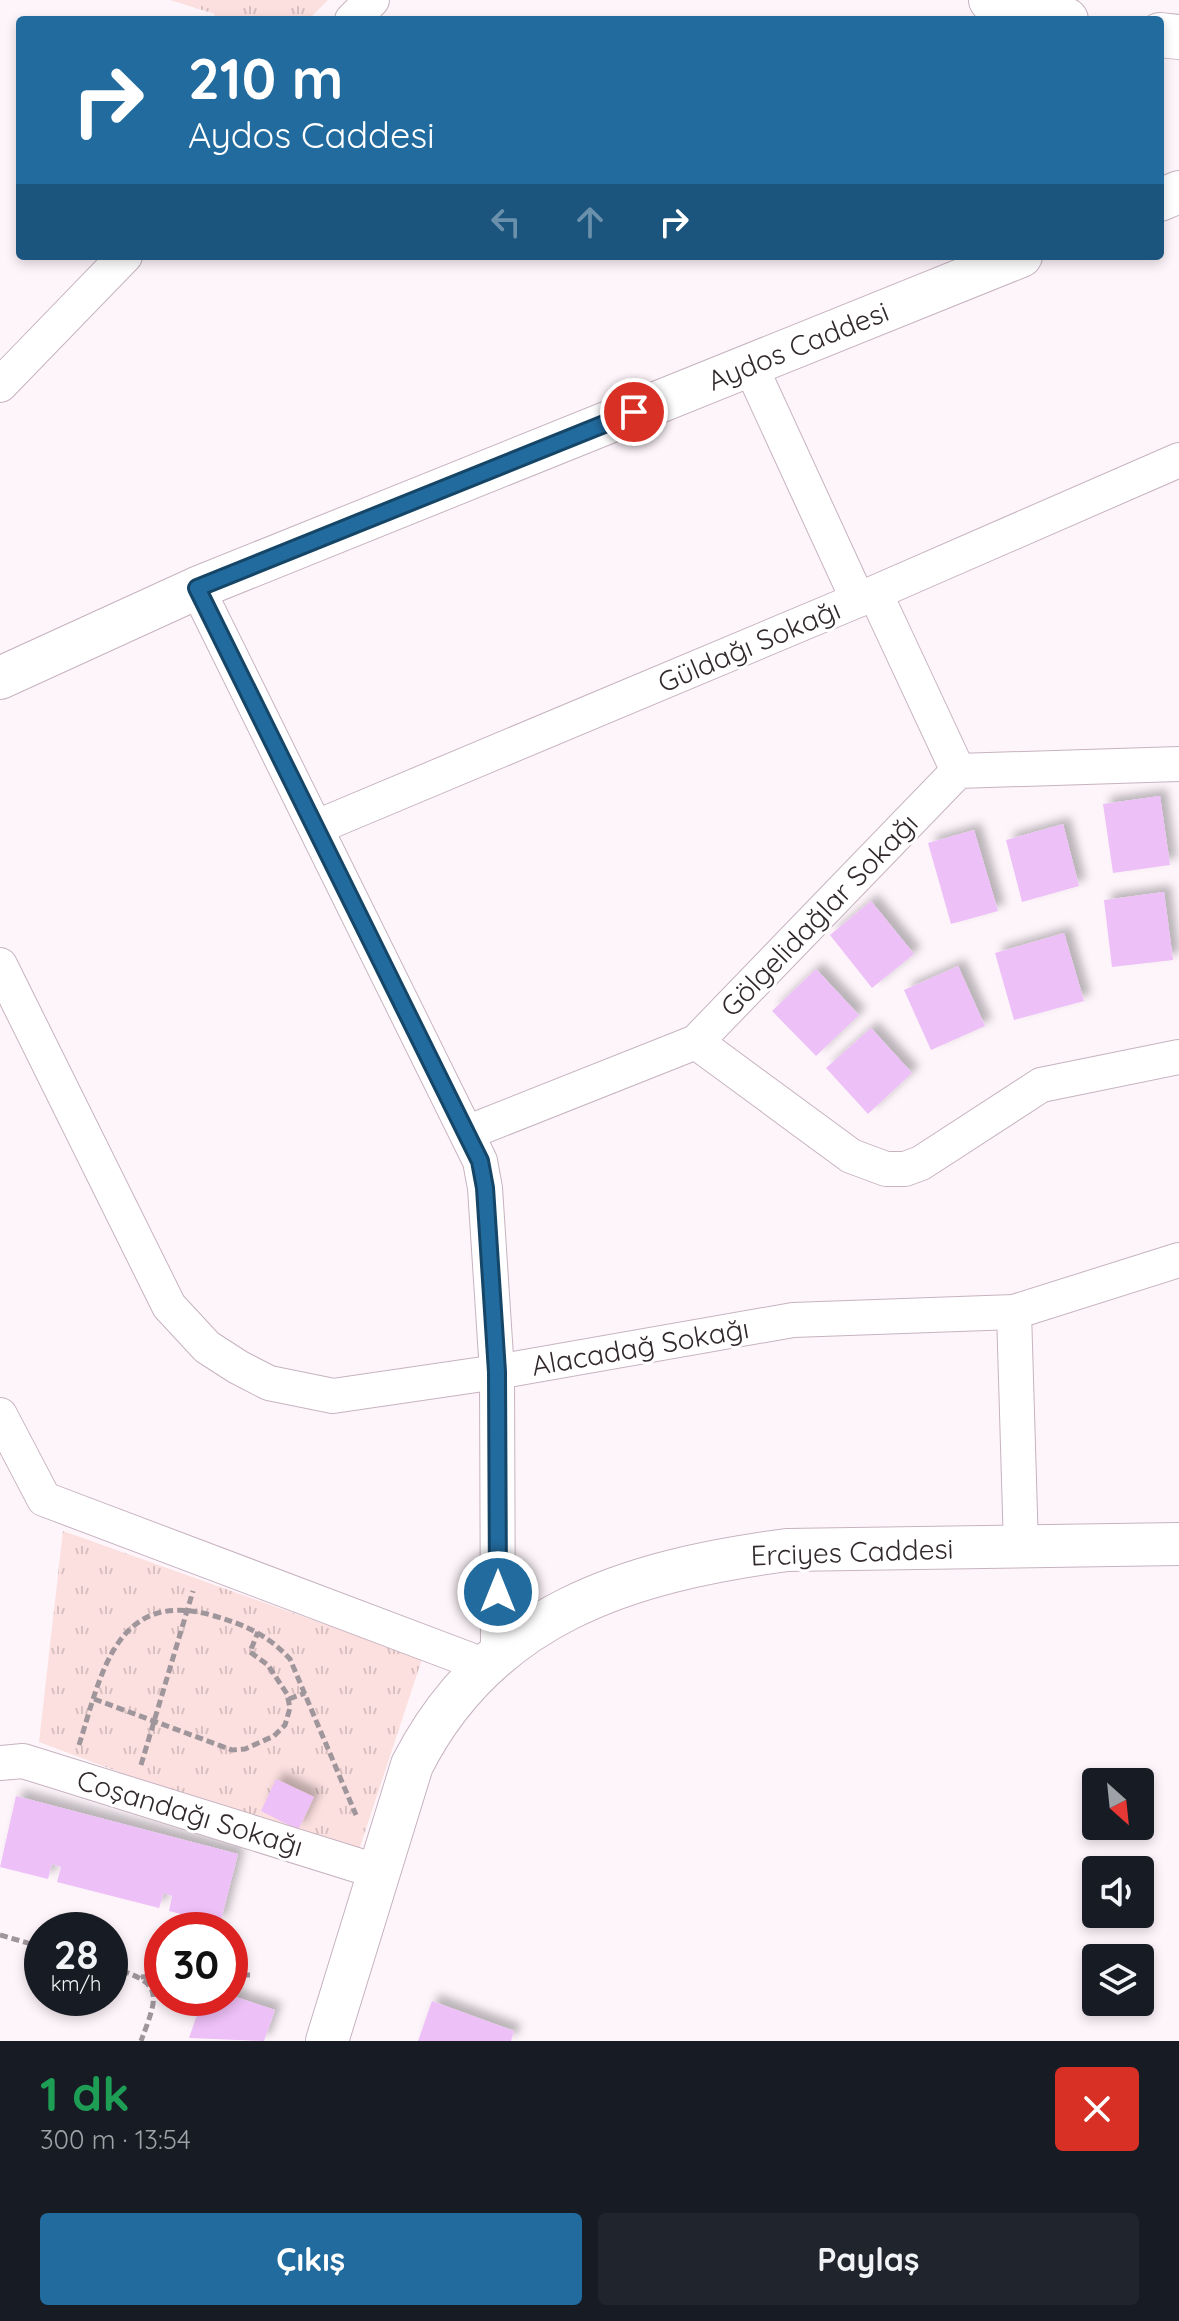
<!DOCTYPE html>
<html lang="tr">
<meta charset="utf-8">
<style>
:root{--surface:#171b24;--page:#20242c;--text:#f1f3f6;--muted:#9ea1a6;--accent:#226b9e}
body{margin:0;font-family:Quicksand,sans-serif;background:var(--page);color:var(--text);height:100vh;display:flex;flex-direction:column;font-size:30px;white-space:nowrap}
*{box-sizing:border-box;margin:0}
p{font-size:26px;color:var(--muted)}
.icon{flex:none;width:44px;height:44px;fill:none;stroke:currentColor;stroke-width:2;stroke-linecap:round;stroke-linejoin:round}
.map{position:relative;height:2041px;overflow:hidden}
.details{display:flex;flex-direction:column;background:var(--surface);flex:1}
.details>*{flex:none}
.banner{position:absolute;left:16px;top:16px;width:1148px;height:244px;border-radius:8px;box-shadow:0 4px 12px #0003;background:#226b9e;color:#fff;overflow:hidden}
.needle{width:52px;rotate:153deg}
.buttons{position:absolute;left:1082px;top:1768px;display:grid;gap:16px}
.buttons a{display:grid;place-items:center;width:72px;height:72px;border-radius:8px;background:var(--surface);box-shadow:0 4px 12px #0003;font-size:40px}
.speed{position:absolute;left:24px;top:1912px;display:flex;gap:16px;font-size:40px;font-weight:700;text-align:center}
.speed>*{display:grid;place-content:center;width:104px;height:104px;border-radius:50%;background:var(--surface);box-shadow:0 4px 12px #0003;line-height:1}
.speed small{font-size:20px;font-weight:400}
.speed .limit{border:12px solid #d22;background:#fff;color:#111}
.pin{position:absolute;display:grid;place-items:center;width:68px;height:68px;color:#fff;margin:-34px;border:4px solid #fff;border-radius:50%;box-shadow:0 2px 8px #0007}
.me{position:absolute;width:88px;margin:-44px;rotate:0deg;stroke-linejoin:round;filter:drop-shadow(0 0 6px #0008)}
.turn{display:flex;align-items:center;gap:28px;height:168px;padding:0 40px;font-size:36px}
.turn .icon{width:104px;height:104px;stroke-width:2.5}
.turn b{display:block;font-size:56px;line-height:68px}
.lanes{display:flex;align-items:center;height:76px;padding:0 40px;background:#0003;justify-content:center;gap:40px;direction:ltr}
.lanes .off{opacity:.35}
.round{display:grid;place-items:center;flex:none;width:84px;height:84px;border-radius:8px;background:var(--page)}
.overview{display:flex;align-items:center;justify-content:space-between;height:136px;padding:0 40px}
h1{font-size:48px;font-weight:800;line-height:60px;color:#1e9e55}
.action{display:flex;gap:16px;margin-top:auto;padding:16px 40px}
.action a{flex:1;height:92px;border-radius:8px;background:var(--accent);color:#fff;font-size:32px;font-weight:800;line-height:92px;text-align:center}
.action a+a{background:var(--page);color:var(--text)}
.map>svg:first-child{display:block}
</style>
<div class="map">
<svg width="1179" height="2041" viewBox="0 0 1179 2041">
<defs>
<pattern id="grass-tufts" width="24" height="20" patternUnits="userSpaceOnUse" patternTransform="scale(2)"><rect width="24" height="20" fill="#fcdfdf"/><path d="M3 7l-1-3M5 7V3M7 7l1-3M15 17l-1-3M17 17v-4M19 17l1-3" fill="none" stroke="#d8bfc0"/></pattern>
<filter id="shadow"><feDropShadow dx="7" dy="-7" stdDeviation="4" flood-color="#0004"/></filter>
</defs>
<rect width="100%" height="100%" fill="#fef5fb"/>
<g fill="url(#grass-tufts)">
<polygon points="170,0 328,0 308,20 212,20 215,14"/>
<polygon points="63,1531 422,1659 358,1853 304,1841 39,1742"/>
</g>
<g fill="#edc0f7" filter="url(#shadow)">
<polygon points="1160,796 1170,865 1113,873 1103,804"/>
<polygon points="1063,824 1079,886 1022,902 1006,840"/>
<polygon points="974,830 998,911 951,924 928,843"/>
<polygon points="1164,892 1173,960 1112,967 1104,900"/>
<polygon points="871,901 914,954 872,988 830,935"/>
<polygon points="1064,933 1084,1001 1014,1020 995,953"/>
<polygon points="958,966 985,1026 931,1050 904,990"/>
<polygon points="816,969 859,1015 816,1056 772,1011"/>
<polygon points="871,1028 912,1073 868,1114 826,1068"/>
<polygon points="276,1779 314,1797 298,1830 261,1811"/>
<polygon points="16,1796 238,1854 220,1924 169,1911 172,1896 164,1893 159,1908 57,1882 61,1867 52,1864 48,1879 0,1867"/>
<polygon points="230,1995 275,2010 264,2041 189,2038 203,1998"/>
<polygon points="432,2001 514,2031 511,2041 418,2041"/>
</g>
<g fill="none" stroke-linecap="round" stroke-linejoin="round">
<g stroke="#c7b3c0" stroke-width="36">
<g id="minor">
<polyline points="352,20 372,0"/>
<polyline points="750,365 858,600"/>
<polyline points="0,385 125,256"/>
<polyline points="197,588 480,1161 485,1188 497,1372 498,1655"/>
<polyline points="875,593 958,771"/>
<polyline points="317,827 858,600 1179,460"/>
<polyline points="0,965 169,1306 207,1347 238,1367 269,1383 333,1396 497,1372 793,1320 1014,1312 1179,1260"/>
<polyline points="696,1042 851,1156 886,1169 905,1169 921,1163 1041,1085 1179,1057"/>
<polyline points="469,1132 696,1042 958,771 1179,764"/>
<polyline points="1014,1312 1021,1547"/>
<polyline points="0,1415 44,1499 486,1666"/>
<polyline points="0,1763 23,1761 379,1872"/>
</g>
</g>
<g stroke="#c7b3c0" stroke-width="44">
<g id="tertiary">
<polyline points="1160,200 1179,192"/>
<polyline points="0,678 197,588 1021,256"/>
<path d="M327,2041l85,-276c77,-152 217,-194 375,-215l392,-6"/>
</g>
</g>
<g stroke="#c7b3c0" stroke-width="46">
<g id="secondary">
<polyline points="991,0 1066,20"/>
<polyline points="1160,35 1179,37"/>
</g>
</g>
<g stroke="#9f969c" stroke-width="5" stroke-dasharray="8 4" stroke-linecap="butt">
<polyline points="94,1699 232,1750 245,1749 274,1736 285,1725 290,1708 287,1694 268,1665 250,1652 258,1632"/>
<polyline points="289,1699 305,1693"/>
<path d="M79,1745c22,-69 36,-156 132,-130 32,9 56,19 79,44l66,156"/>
<polyline points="141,1765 193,1591"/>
<polyline points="0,1935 42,1947"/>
<path d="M110,1967c54,16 49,26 31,74"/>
<polyline points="230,1975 254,1975"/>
<polyline points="141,1977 162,1976"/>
</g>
<use href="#minor" stroke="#fff" stroke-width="34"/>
<use href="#tertiary" stroke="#fff" stroke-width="42"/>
<use href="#secondary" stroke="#fff" stroke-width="44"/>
</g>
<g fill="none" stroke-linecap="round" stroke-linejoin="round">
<g stroke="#164667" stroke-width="20">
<polyline id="route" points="498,1592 497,1372 485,1188 480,1161 197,588 634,412"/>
</g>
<use href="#route" stroke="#226b9e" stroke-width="14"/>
</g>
<g text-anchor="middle" stroke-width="6" stroke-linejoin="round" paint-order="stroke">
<g font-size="28" fill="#31292e" stroke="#fff">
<text transform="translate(798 346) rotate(-22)" y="10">Aydos Caddesi</text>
<text transform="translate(749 646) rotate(-23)" y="10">Güldağı Sokağı</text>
<text transform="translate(819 915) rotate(-46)" y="10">Gölgelidağlar Sokağı</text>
<text transform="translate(640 1347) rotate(-10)" y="10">Alacadağ Sokağı</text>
<text transform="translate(852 1552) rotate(-2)" y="10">Erciyes Caddesi</text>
<text transform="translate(190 1813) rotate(17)" y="10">Coşandağı Sokağı</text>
</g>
</g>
</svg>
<div class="buttons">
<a><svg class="needle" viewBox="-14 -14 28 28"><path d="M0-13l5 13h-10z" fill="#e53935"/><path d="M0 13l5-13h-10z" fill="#9ea1a6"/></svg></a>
<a><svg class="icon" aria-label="sound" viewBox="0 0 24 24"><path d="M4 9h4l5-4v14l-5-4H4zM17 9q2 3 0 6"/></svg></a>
<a><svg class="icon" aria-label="layers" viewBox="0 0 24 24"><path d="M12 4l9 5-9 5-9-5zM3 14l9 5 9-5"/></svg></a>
</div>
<div class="speed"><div>28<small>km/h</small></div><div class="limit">30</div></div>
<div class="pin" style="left:634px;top:412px;background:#d93025"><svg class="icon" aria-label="arrive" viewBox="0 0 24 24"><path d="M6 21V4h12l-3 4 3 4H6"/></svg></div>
<svg class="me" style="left:498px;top:1592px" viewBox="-20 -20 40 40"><circle r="17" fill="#226b9e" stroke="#fff" stroke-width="3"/><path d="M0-11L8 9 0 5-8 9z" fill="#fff"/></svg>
<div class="banner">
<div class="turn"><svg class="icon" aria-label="right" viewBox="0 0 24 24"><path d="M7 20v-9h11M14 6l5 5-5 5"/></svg><div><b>210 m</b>Aydos Caddesi</div></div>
<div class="lanes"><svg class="icon off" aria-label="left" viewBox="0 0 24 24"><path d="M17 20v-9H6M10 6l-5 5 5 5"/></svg><svg class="icon off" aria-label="ahead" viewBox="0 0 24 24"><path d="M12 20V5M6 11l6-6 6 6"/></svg><svg class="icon" aria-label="right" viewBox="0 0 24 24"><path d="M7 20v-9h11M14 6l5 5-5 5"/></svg></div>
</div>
</div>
<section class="details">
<div class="overview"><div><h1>1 dk</h1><p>300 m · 13:54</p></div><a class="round" style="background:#d93025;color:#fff"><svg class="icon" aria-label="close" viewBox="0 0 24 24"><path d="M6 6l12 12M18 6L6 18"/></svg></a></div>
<div class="action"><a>Çıkış</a><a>Paylaş</a></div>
</section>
